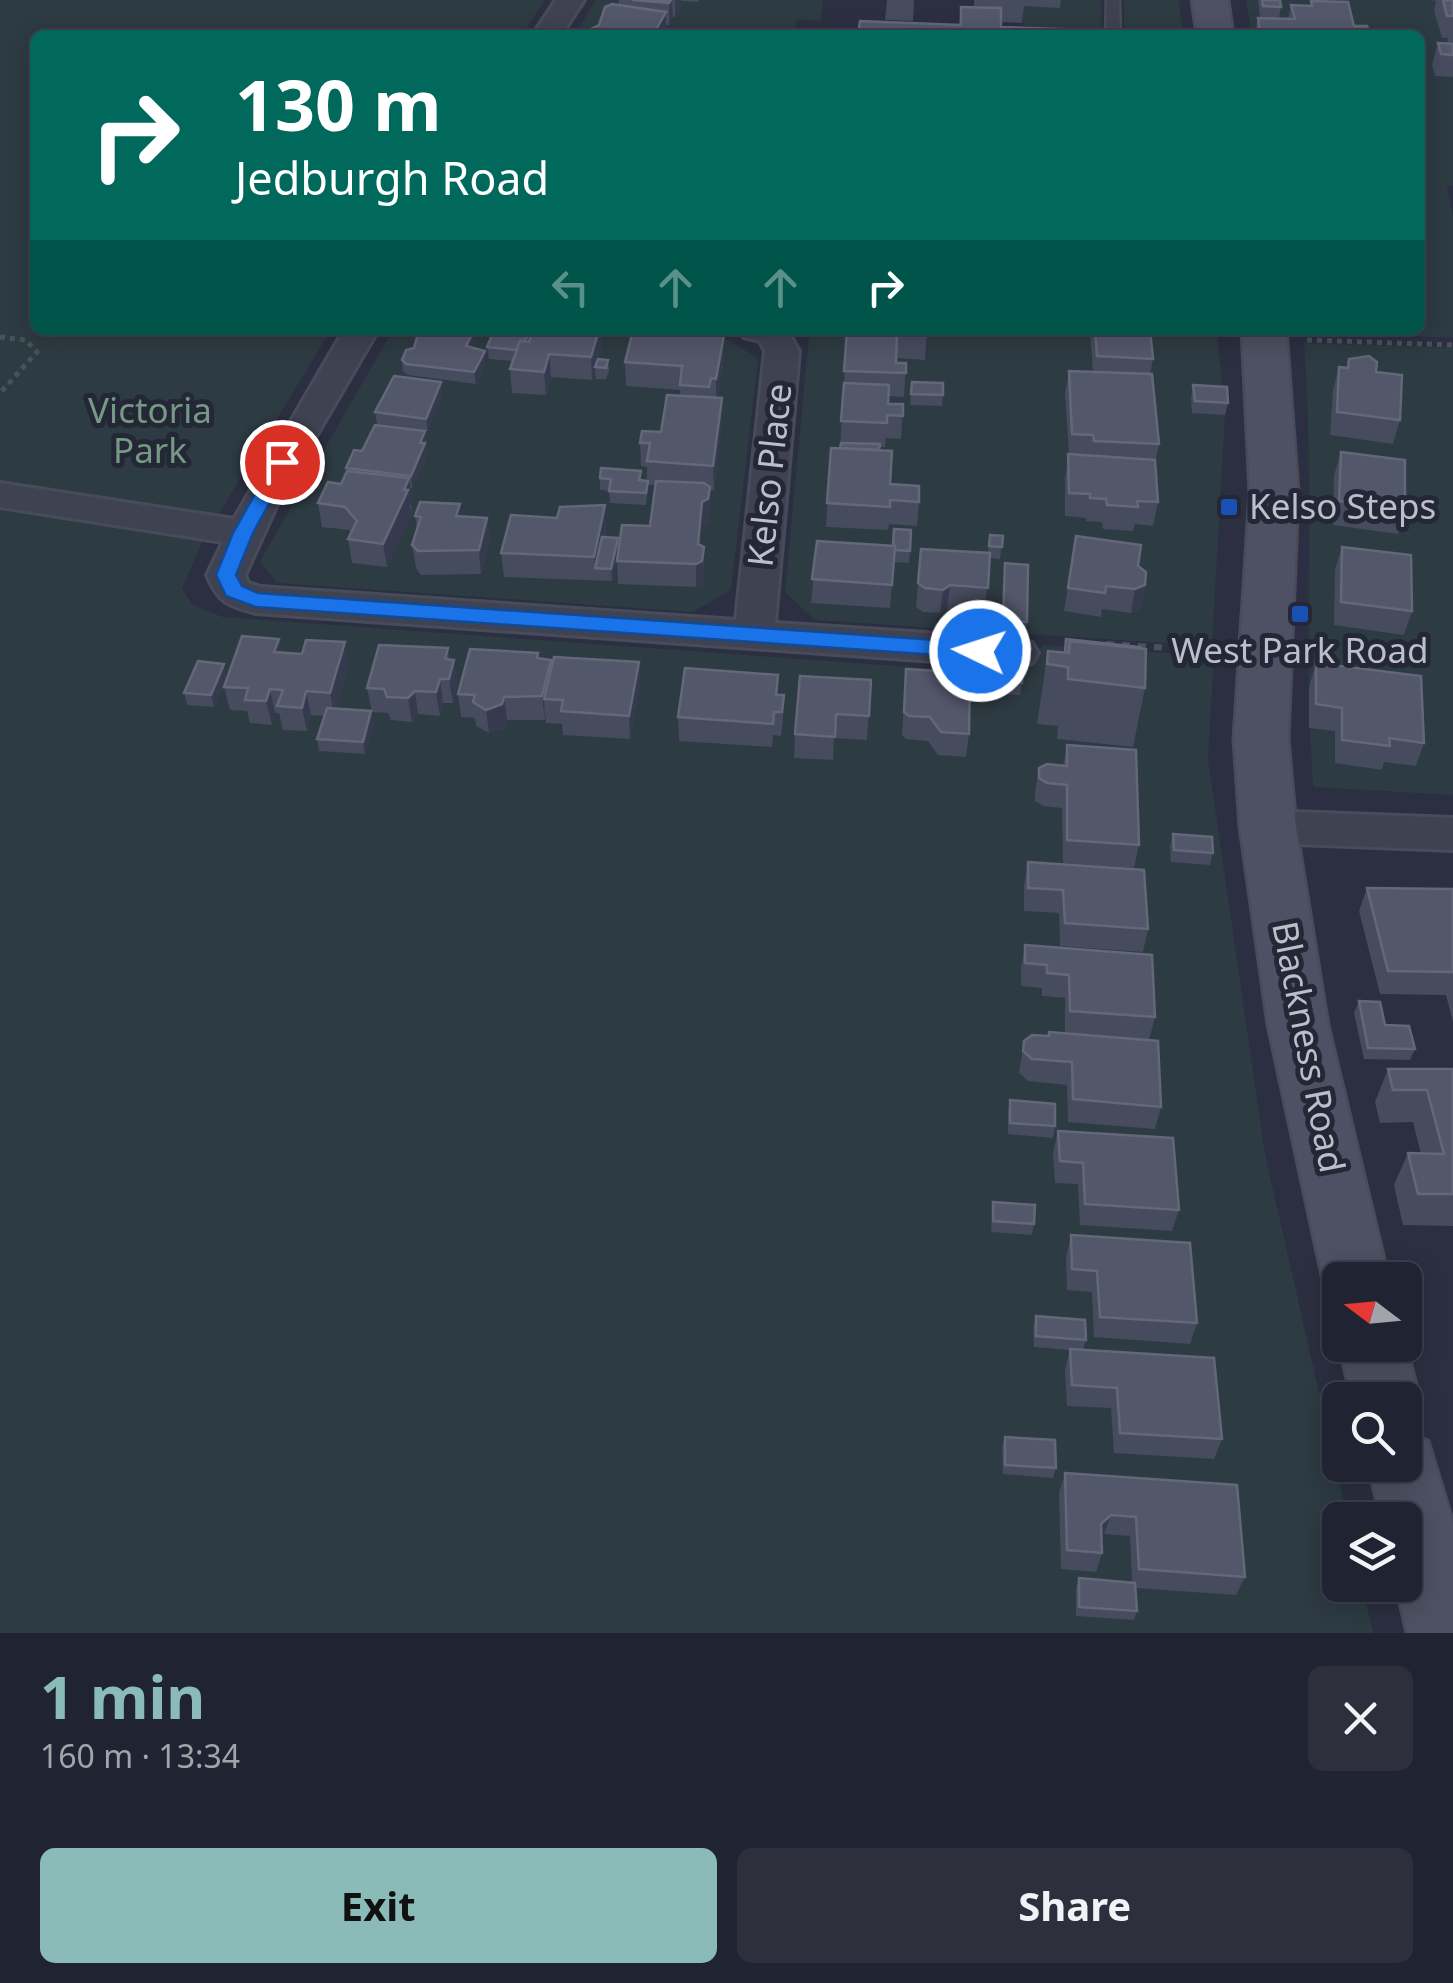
<!DOCTYPE html>
<meta charset="utf-8">
<style>
:root{--surface:#202331;--page:#2d2f3d;--text:#f1f3f6;--muted:#a2a4ab;--line:#3d404d;--accent:#8bbbb9}
body{margin:0;font-family:"Noto Sans",sans-serif;background:var(--page);color:var(--text);height:100vh;display:flex;flex-direction:column;font-size:38px;white-space:nowrap}
*{box-sizing:border-box;margin:0}
p{font-size:32px;color:var(--muted)}
.icon{flex:none;width:55px;height:55px;fill:none;stroke:currentColor;stroke-width:2;stroke-linecap:round;stroke-linejoin:round}
.map{position:relative;height:1633px;overflow:hidden}
.side{display:flex;flex-direction:column;background:var(--surface);flex:1}
.side>*{flex:none}
.hud{position:absolute;left:30px;top:30px;width:1395px;height:305px;border-radius:15px;box-shadow:0 5px 25px #0003,0 0 0 2px var(--line);background:#00695c;color:#fff;overflow:hidden}
.needle{width:65px;rotate:286deg}
.controls{position:absolute;left:1322px;top:1262px;display:grid;gap:20px}
.controls a{display:grid;place-items:center;width:100px;height:100px;border-radius:15px;background:var(--surface);box-shadow:0 5px 25px #0003,0 0 0 2px var(--line);font-size:50px}
.pin{position:absolute;display:grid;place-items:center;width:85px;height:85px;color:#fff;margin:-42px;border:5px solid #fff;border-radius:50%;box-shadow:0 2px 10px #0007}
.me{position:absolute;width:110px;margin:-55px;rotate:274deg;stroke-linejoin:round;filter:drop-shadow(0 0 8px #0008)}
.turn{display:flex;align-items:center;gap:35px;height:210px;padding:0 40px;font-size:45px}
.turn .icon{width:130px;height:130px;stroke-width:2.5}
.turn b{display:block;font-size:70px;line-height:85px}
.lanes{display:flex;align-items:center;height:95px;padding:0 40px;background:#0003;justify-content:center;gap:50px;direction:ltr}
.lanes .off{opacity:.35}
.round{display:grid;place-items:center;flex:none;width:105px;height:105px;border-radius:15px;background:var(--page)}
.summary{display:flex;align-items:center;justify-content:space-between;height:170px;padding:0 40px}
h1{font-size:60px;font-weight:700;line-height:75px;color:var(--accent)}
.button{display:flex;gap:20px;margin-top:auto;padding:20px 40px}
.button a{flex:1;height:115px;border-radius:15px;background:var(--accent);color:#111;font-size:40px;font-weight:700;line-height:115px;text-align:center}
.button a+a{background:var(--page);color:var(--text)}
.map>svg:first-child{display:block}
</style>
<div class="map">
<svg width="1453" height="1633" viewBox="0 0 1453 1633">
<rect width="100%" height="100%" fill="#2b2f41"/>
<g fill="#2d3b42">
<polygon points="0,0 545,0 522,35 35,35 35,330 331,330 203,540 182,589 193,605 223,617 1021,675 1043,645 1214,656 1208,759 1265,1154 1348,1520 1340,1520 1340,1585 1362,1585 1373,1633 0,1633"/>
<polygon points="596,0 823,0 821,21 797,20 794,35 574,35"/>
<polygon points="1059,0 1101,0 1102,31 1098,35 1058,35 1058,28 1023,26 1022,10 1012,6"/>
<polygon points="1123,0 1179,0 1183,35 1125,35"/>
<polygon points="1246,0 1453,0 1453,186 1447,186 1453,216 1453,338 1302,330 1420,330 1420,35 1252,35"/>
<polygon points="393,330 614,330 730,340 758,359 731,590 693,612 277,583 260,561"/>
<polygon points="804,330 1217,330 1225,415 1212,646 815,620 785,592 809,336"/>
<path d="M1304,343l149,5v447l-140,-8c-10,-148 2,-296 -9,-444z"/>
</g>
<g fill="none" stroke-linecap="round" stroke-linejoin="round">
<g stroke="#484b5a" stroke-width="5">
<polygon id="lane" points="1107,0 1119,0 1120,35 1106,35"/>
</g>
<g stroke="#484b5a" stroke-width="6">
<g id="street">
<polygon points="556,0 584,0 561,35 533,35"/>
<path d="M344,330h34l-97,166 -36,79 3,8 13,4 475,33 29,-269 -5,-10 -16,-4 -5,-7h48l12,21 -24,272 243,16 14,4 6,10 -6,10 -14,4 -762,-54c-29,-8 -37,-10 -49,-38l16,-33 -223,-35v-24l234,36z"/>
<polygon points="1268,811 1453,818 1453,850 1268,843 1253,838 1247,827 1253,816"/>
</g>
</g>
<g stroke="#484b5a" stroke-width="5">
<g id="secondary">
<polygon points="1192,0 1228,0 1233,35 1197,35"/>
<polygon points="1242,330 1286,330 1298,492 1288,739 1296,827 1328,1025 1389,1280 1340,1280 1340,1304 1333,1301 1323,1280 1268,1025 1240,827 1234,739 1250,492"/>
<polygon points="1405,1341 1420,1400 1410,1423 1405,1425 1405,1400 1352,1400 1339,1345 1405,1345"/>
<polygon points="1405,1432 1428,1441 1453,1523 1453,1633 1407,1633 1396,1585 1405,1585 1405,1520 1381,1520 1368,1465 1405,1465"/>
</g>
</g>
<g stroke="#46545a" stroke-width="5" stroke-dasharray="5 5" stroke-linecap="butt">
<polyline points="0,337 26,340 37,352 0,393"/>
<polyline points="1307,340 1453,345"/>
</g>
<polyline stroke="#46545a" stroke-width="6" stroke-dasharray="8 8" stroke-linecap="butt" points="1106,644 1219,651"/>
<use href="#lane" fill="#3f4251" fill-rule="evenodd"/>
<use href="#street" fill="#3f4251" fill-rule="evenodd"/>
<use href="#secondary" fill="#4d5163" fill-rule="evenodd"/>
</g>
<g fill="#464b5e">
<polygon points="619,0 699,0 698,2 681,1 681,7 675,17 673,17 669,25 666,25 666,35 591,35 591,29 599,25 619,5"/>
<polygon points="887,0 914,0 913,21 885,20"/>
<polygon points="974,0 1061,0 1060,8 1024,6 1022,23 1001,22 1001,27 959,25 961,7 974,7"/>
<polygon points="1258,0 1280,0 1281,7 1279,18 1260,17"/>
<polygon points="1431,0 1453,0 1453,77 1435,76 1432,65 1438,43 1447,44 1448,38 1442,38 1434,11 1436,1"/>
<polygon points="1311,1 1369,32 1368,35 1254,35 1258,18 1288,19 1291,5 1310,6"/>
<polygon points="419,330 475,330 476,339 472,347 486,363 476,384 408,375 403,371 402,360 414,348"/>
<polygon points="847,330 927,330 925,360 896,358 896,363 906,363 904,397 888,396 888,404 903,404 901,439 886,438 885,447 879,447 879,450 890,484 919,502 917,526 889,524 888,530 826,527 831,448 840,448"/>
<polygon points="1077,330 1150,330 1153,359 1150,374 1159,444 1155,462 1158,502 1153,526 1135,524 1133,531 1103,529 1102,522 1086,521 1086,518 1065,516 1065,478 1069,454 1065,394 1069,371 1093,372 1090,332"/>
<polygon points="529,331 529,341 602,348 598,359 608,360 609,371 606,379 596,379 595,370 592,380 551,377 546,395 512,393 510,369 513,361 489,359 487,347"/>
<polygon points="724,335 724,358 717,397 722,398 722,421 714,490 710,490 709,523 702,526 700,545 704,547 703,584 696,587 618,584 617,561 650,526 655,485 648,485 646,505 610,503 609,491 600,490 600,478 641,471 641,481 647,481 647,467 641,466 640,443 661,432 680,396 680,390 626,386 625,362"/>
<polygon points="1349,359 1376,372 1400,420 1393,444 1330,435 1333,390 1339,367 1346,368"/>
<polygon points="441,382 442,394 428,431 377,424 375,412"/>
<polygon points="912,382 943,395 942,406 910,405"/>
<polygon points="1193,385 1228,403 1225,415 1192,413 1191,397"/>
<polygon points="425,431 427,455 412,488 410,488 412,514 387,567 352,563 348,539 351,533 349,530 322,527 318,503 341,484 347,472 346,468 362,451"/>
<polygon points="1341,452 1405,510 1398,534 1333,525 1334,475"/>
<polygon points="415,516 487,518 490,542 481,574 421,575 416,568 412,545 417,529"/>
<polygon points="606,528 605,537 618,538 618,550 612,581 504,577 501,553"/>
<polygon points="990,535 1003,536 1000,559 989,558 985,611 947,609 940,613 923,612 916,607 921,549 988,553"/>
<polygon points="1076,536 1138,566 1145,585 1140,609 1131,613 1102,609 1101,617 1064,611"/>
<polygon points="817,541 910,551 909,563 894,562 890,608 811,603"/>
<polygon points="1342,547 1412,611 1404,635 1334,625 1335,570"/>
<polygon points="1005,563 1027,622 1025,634 1001,633"/>
<polygon points="1066,639 1145,688 1133,747 1057,739 1058,726 1037,724 1048,651 1064,652"/>
<polygon points="448,648 449,660 454,660 457,683 453,703 443,703 440,716 418,714 412,722 391,720 388,713 372,712 367,688"/>
<polygon points="282,653 349,666 336,709 371,711 374,723 365,754 319,751 317,739 324,716 311,715 307,731 283,730 279,713 275,713 272,725 250,723 247,711 230,710 224,687"/>
<polygon points="538,653 538,658 551,660 552,667 639,662 640,686 630,739 563,735 562,724 546,723 546,715 545,720 507,720 505,728 489,733 476,726 475,718 461,717 458,694"/>
<polygon points="982,660 1022,683 1020,695 980,694"/>
<polygon points="1316,663 1424,743 1416,766 1384,762 1382,770 1335,763 1335,731 1309,728 1309,687"/>
<polygon points="906,669 969,734 966,757 938,755 928,741 906,739 902,735"/>
<polygon points="778,675 778,695 784,695 783,719 781,736 773,735 772,747 679,741 678,717"/>
<polygon points="227,676 214,707 187,705 184,693"/>
<polygon points="871,680 867,740 834,738 833,760 794,758 795,734"/>
<polygon points="1067,745 1139,845 1134,868 1063,863 1062,808 1043,806 1035,801 1035,792 1039,768 1063,766"/>
<polygon points="1173,834 1213,853 1210,865 1171,862 1170,846"/>
<polygon points="1028,862 1148,929 1143,952 1060,946 1059,913 1024,911 1024,885"/>
<polygon points="1367,888 1453,889 1453,1022 1446,995 1380,994 1359,911"/>
<polygon points="1025,945 1155,1017 1149,1040 1065,1033 1065,998 1042,996 1042,988 1021,986 1021,968"/>
<polygon points="1359,1001 1385,1025 1415,1049 1410,1060 1364,1059 1354,1013"/>
<polygon points="1032,1035 1161,1107 1155,1129 1068,1122 1067,1085 1028,1081 1019,1073 1024,1041"/>
<polygon points="1388,1069 1453,1069 1453,1226 1403,1225 1394,1185 1408,1153 1421,1154 1413,1122 1380,1123 1375,1102"/>
<polygon points="1010,1100 1055,1126 1053,1138 1008,1134 1008,1112"/>
<polygon points="1058,1131 1179,1210 1172,1231 1080,1225 1078,1184 1055,1183 1053,1153"/>
<polygon points="993,1202 1034,1224 1032,1235 991,1232"/>
<polygon points="1071,1235 1197,1323 1190,1344 1094,1337 1092,1292 1067,1290 1066,1257"/>
<polygon points="1036,1316 1086,1340 1083,1350 1222,1439 1214,1459 1114,1453 1111,1408 1067,1406 1065,1370 1070,1350 1034,1347 1033,1327"/>
<polygon points="1005,1437 1056,1468 1053,1478 1003,1474 1002,1447"/>
<polygon points="1065,1473 1245,1577 1236,1595 1136,1588 1137,1611 1134,1620 1076,1616 1076,1587 1079,1578 1132,1582 1130,1536 1104,1534 1101,1537 1102,1553 1096,1572 1061,1569 1059,1493"/>
</g>
<g fill="#363a4e">
<polygon points="671,0 672,0 673,19 669,25 669,3"/>
<polygon points="675,0 681,0 681,7 675,17"/>
<polygon points="666,12 666,35 653,35"/>
<polygon points="474,330 475,330 476,339 467,358 466,346"/>
<polygon points="599,330 601,330 602,348 592,380 591,357"/>
<polygon points="724,335 724,358 716,402 716,379"/>
<polygon points="485,351 486,363 476,384 474,372"/>
<polygon points="549,354 551,377 546,395 544,372"/>
<polygon points="441,382 442,394 428,431 426,419"/>
<polygon points="722,398 722,421 714,490 713,466"/>
<polygon points="425,431 427,455 412,488 411,476 420,443"/>
<polygon points="409,478 412,502 410,506 412,514 387,567 383,544"/>
<polygon points="710,487 709,523 702,526 699,562 704,547 703,584 696,587 696,564 702,502"/>
<polygon points="605,505 606,528 598,568 595,568 594,557"/>
<polygon points="487,518 490,542 481,574 479,550"/>
<polygon points="618,538 618,550 612,581 611,569"/>
<polygon points="950,585 947,609 940,613 943,590"/>
<polygon points="1145,585 1140,609 1131,613 1135,589"/>
<polygon points="279,639 284,662 274,652"/>
<polygon points="345,642 349,666 334,716 330,693"/>
<polygon points="454,660 457,683 453,703 449,679"/>
<polygon points="551,660 553,683 544,699 545,720 542,696"/>
<polygon points="639,662 640,686 630,739 629,716"/>
<polygon points="224,664 227,676 214,707 211,695"/>
<polygon points="440,679 443,703 440,716 436,692"/>
<polygon points="270,689 275,713 272,725 266,701"/>
<polygon points="306,691 311,715 307,731 302,708"/>
<polygon points="415,691 418,714 412,722 408,698"/>
<polygon points="504,697 507,720 505,728 489,733 486,710"/>
<polygon points="371,711 374,723 365,754 363,742"/>
<polygon points="1111,1515 1104,1534 1095,1543 1101,1524"/>
</g>
<g fill="#53576a" stroke="#636779" stroke-width="2.5">
<polygon points="632,0 671,0 669,3"/>
<polygon points="1262,0 1280,0 1281,7 1263,6"/>
<polygon points="1443,0 1453,0 1453,16 1447,16"/>
<polygon points="1311,1 1348,2 1354,26 1367,26 1369,32 1356,32 1356,35 1298,35 1260,32 1258,18 1295,19 1291,5 1312,6"/>
<polygon points="612,4 666,12 653,35 600,33 591,29 599,25 605,7"/>
<polygon points="961,7 1001,8 1001,27 1089,30 1089,35 858,35 860,21 961,25"/>
<polygon points="1438,43 1453,44 1453,55 1441,54"/>
<polygon points="419,330 474,330 466,346 485,351 474,372 406,364 402,360 406,350 414,348"/>
<polygon points="494,330 514,330 529,331 525,341 520,341 516,350 487,347"/>
<polygon points="533,330 599,330 591,357 549,354 544,372 510,369 520,341 529,342"/>
<polygon points="633,330 660,330 724,335 716,379 711,378 709,387 680,385 682,366 625,362"/>
<polygon points="847,330 927,330 927,336 897,335 896,363 906,363 906,373 844,371"/>
<polygon points="1095,330 1150,330 1153,359 1097,356"/>
<polygon points="1369,356 1377,362 1376,372 1402,375 1400,420 1337,412 1339,367 1348,368 1349,359"/>
<polygon points="598,359 608,360 606,368 595,367"/>
<polygon points="1069,371 1152,374 1159,444 1094,441 1093,435 1072,434"/>
<polygon points="394,376 441,382 426,419 375,412"/>
<polygon points="912,382 943,383 943,395 911,394"/>
<polygon points="844,383 889,385 888,404 903,404 903,416 887,415 887,423 841,421"/>
<polygon points="1193,385 1227,387 1228,403 1195,401"/>
<polygon points="667,395 722,398 713,466 647,461 650,443 640,443 642,431 661,432"/>
<polygon points="375,425 425,431 420,443 425,443 411,476 346,468 354,450 362,451"/>
<polygon points="841,443 880,444 879,450 840,448"/>
<polygon points="831,448 892,451 890,484 919,486 919,502 890,500 890,507 827,503"/>
<polygon points="1341,452 1405,460 1405,510 1339,501"/>
<polygon points="1068,454 1155,460 1158,502 1137,501 1138,507 1107,505 1106,499 1090,498 1090,494 1069,493"/>
<polygon points="601,468 641,471 639,480 648,481 646,493 609,491 611,479 600,478"/>
<polygon points="347,471 409,478 404,490 408,490 383,544 348,539 357,521 345,507 318,503 328,482 341,484"/>
<polygon points="656,481 704,483 710,487 708,499 702,502 700,522 698,544 704,547 702,561 696,564 617,561 622,525 650,526"/>
<polygon points="420,502 460,504 456,516 487,518 479,550 418,551 412,545 421,517 415,516"/>
<polygon points="605,505 594,557 501,553 511,515 557,518 560,507"/>
<polygon points="894,529 911,530 910,551 895,550 895,546 893,546"/>
<polygon points="990,535 1003,536 1002,547 989,546"/>
<polygon points="1076,536 1141,545 1138,566 1146,572 1145,585 1135,589 1106,586 1105,593 1068,588"/>
<polygon points="602,537 618,538 611,569 595,568"/>
<polygon points="817,541 895,546 892,585 812,579"/>
<polygon points="1342,547 1411,555 1412,611 1341,602"/>
<polygon points="921,549 990,553 988,588 950,585 943,590 925,588 918,583"/>
<polygon points="1005,563 1028,565 1027,622 1003,621"/>
<polygon points="242,636 279,639 274,652 302,654 306,640 345,642 330,693 306,691 302,708 277,706 283,690 270,689 266,701 245,700 248,688 224,687"/>
<polygon points="1066,639 1140,647 1140,648 1070,641 1068,653 1065,652"/>
<polygon points="1070,641 1146,649 1145,688 1068,679 1068,667 1047,664 1048,651 1069,653"/>
<polygon points="379,645 448,648 445,659 454,660 449,679 440,679 436,692 415,691 408,698 387,697 384,689 367,688"/>
<polygon points="470,649 538,653 537,658 551,660 542,696 504,697 502,704 486,710 473,702 475,695 458,694"/>
<polygon points="554,657 639,662 629,716 561,711 563,700 544,699"/>
<polygon points="982,660 1023,663 1022,683 981,682"/>
<polygon points="198,661 224,664 211,695 184,693"/>
<polygon points="1316,663 1421,676 1424,743 1389,738 1390,746 1342,740 1342,708 1316,704"/>
<polygon points="685,668 778,675 776,695 784,695 782,712 774,712 773,724 678,717"/>
<polygon points="906,669 970,673 969,734 941,732 930,717 909,716 904,712"/>
<polygon points="800,676 871,680 869,716 836,714 835,737 795,734"/>
<polygon points="327,708 371,711 363,742 317,739"/>
<polygon points="1067,745 1136,750 1139,845 1067,840 1067,785 1047,783 1039,778 1039,768 1047,764 1067,766"/>
<polygon points="1173,834 1212,837 1213,853 1174,850"/>
<polygon points="1028,862 1144,870 1148,929 1065,923 1063,890 1028,888"/>
<polygon points="1367,888 1453,889 1453,972 1388,971"/>
<polygon points="1025,945 1152,955 1155,1017 1070,1011 1069,975 1047,973 1047,965 1025,963"/>
<polygon points="1359,1001 1380,1002 1385,1025 1409,1026 1415,1049 1368,1048"/>
<polygon points="1049,1032 1158,1041 1161,1107 1073,1099 1072,1062 1032,1059 1023,1051 1024,1041 1032,1035 1049,1036"/>
<polygon points="1388,1069 1453,1069 1453,1194 1418,1194 1408,1153 1444,1154 1427,1090 1393,1090"/>
<polygon points="1010,1100 1055,1104 1055,1126 1010,1123"/>
<polygon points="1058,1131 1173,1138 1179,1210 1085,1204 1083,1163 1060,1161"/>
<polygon points="993,1202 1035,1205 1034,1224 993,1221"/>
<polygon points="1071,1235 1190,1243 1197,1323 1100,1317 1097,1271 1072,1269"/>
<polygon points="1036,1316 1085,1320 1086,1340 1036,1336"/>
<polygon points="1070,1349 1214,1358 1222,1439 1120,1433 1117,1388 1072,1385"/>
<polygon points="1005,1437 1055,1440 1056,1468 1005,1465"/>
<polygon points="1065,1473 1237,1485 1245,1577 1139,1569 1136,1517 1111,1515 1101,1524 1102,1553 1067,1550"/>
<polygon points="1079,1578 1135,1583 1137,1611 1079,1607"/>
</g>
<polygon fill="#1a73e8" stroke="#114b97" stroke-width="2.5" points="282,456 292,462 253,533 236,575 242,586 258,593 980,643 991,651 980,658 256,607 226,596 216,575 233,533 273,462"/>
<g fill="#1a4fb4" stroke="#232736" stroke-width="4">
<rect x="1219" y="497" width="20" height="20" rx="5"/>
<rect x="1290" y="604" width="20" height="20" rx="5"/>
</g>
<g text-anchor="middle" stroke-width="10" stroke-linejoin="round" paint-order="stroke">
<g font-size="35" fill="#769986" stroke="#232736">
<text x="150" y="423">Victoria<tspan x="150" dy="40">Park</tspan></text>
</g>
<g font-size="35" fill="#bcbecb" stroke="#232736">
<text transform="translate(770 475) rotate(-84)" y="12">Kelso Place</text>
<text transform="translate(1308 1047) rotate(79)" y="12">Blackness Road</text>
</g>
<g font-size="35" fill="#bcbecb" stroke="#232736" text-anchor="start">
<text x="1249" y="519">Kelso Steps</text>
<text x="1300" y="663" text-anchor="middle">West Park Road</text>
</g>
</g>
</svg>
<div class="controls">
<a><svg class="needle" viewBox="-14 -14 28 28"><path d="M0-13l5 13h-10z" fill="#e53935"/><path d="M0 13l5-13h-10z" fill="#a2a4ab"/></svg></a>
<a><svg class="icon" aria-label="search" viewBox="0 0 24 24"><circle cx="10" cy="10" r="6"/><path d="M15 15l6 6"/></svg></a>
<a><svg class="icon" aria-label="layers" viewBox="0 0 24 24"><path d="M12 4l9 5-9 5-9-5zM3 14l9 5 9-5"/></svg></a>
</div>
<div class="pin" style="left:282px;top:462px;background:#d93025"><svg class="icon" aria-label="arrive" viewBox="0 0 24 24"><path d="M6 21V4h12l-3 4 3 4H6"/></svg></div>
<svg class="me" style="left:980px;top:651px" viewBox="-20 -20 40 40"><circle r="17" fill="#1a73e8" stroke="#fff" stroke-width="3"/><path d="M0-11L8 9 0 5-8 9z" fill="#fff"/></svg>
<div class="hud">
<div class="turn"><svg class="icon" aria-label="right" viewBox="0 0 24 24"><path d="M7 20v-9h11M14 6l5 5-5 5"/></svg><div><b>130 m</b>Jedburgh Road</div></div>
<div class="lanes"><svg class="icon off" aria-label="left" viewBox="0 0 24 24"><path d="M17 20v-9H6M10 6l-5 5 5 5"/></svg><svg class="icon off" aria-label="ahead" viewBox="0 0 24 24"><path d="M12 20V5M6 11l6-6 6 6"/></svg><svg class="icon off" aria-label="ahead" viewBox="0 0 24 24"><path d="M12 20V5M6 11l6-6 6 6"/></svg><svg class="icon" aria-label="right" viewBox="0 0 24 24"><path d="M7 20v-9h11M14 6l5 5-5 5"/></svg></div>
</div>
</div>
<section class="side">
<div class="summary"><div><h1>1 min</h1><p>160 m · 13:34</p></div><a class="round"><svg class="icon" aria-label="close" viewBox="0 0 24 24"><path d="M6 6l12 12M18 6L6 18"/></svg></a></div>
<div class="button"><a>Exit</a><a>Share</a></div>
</section>
